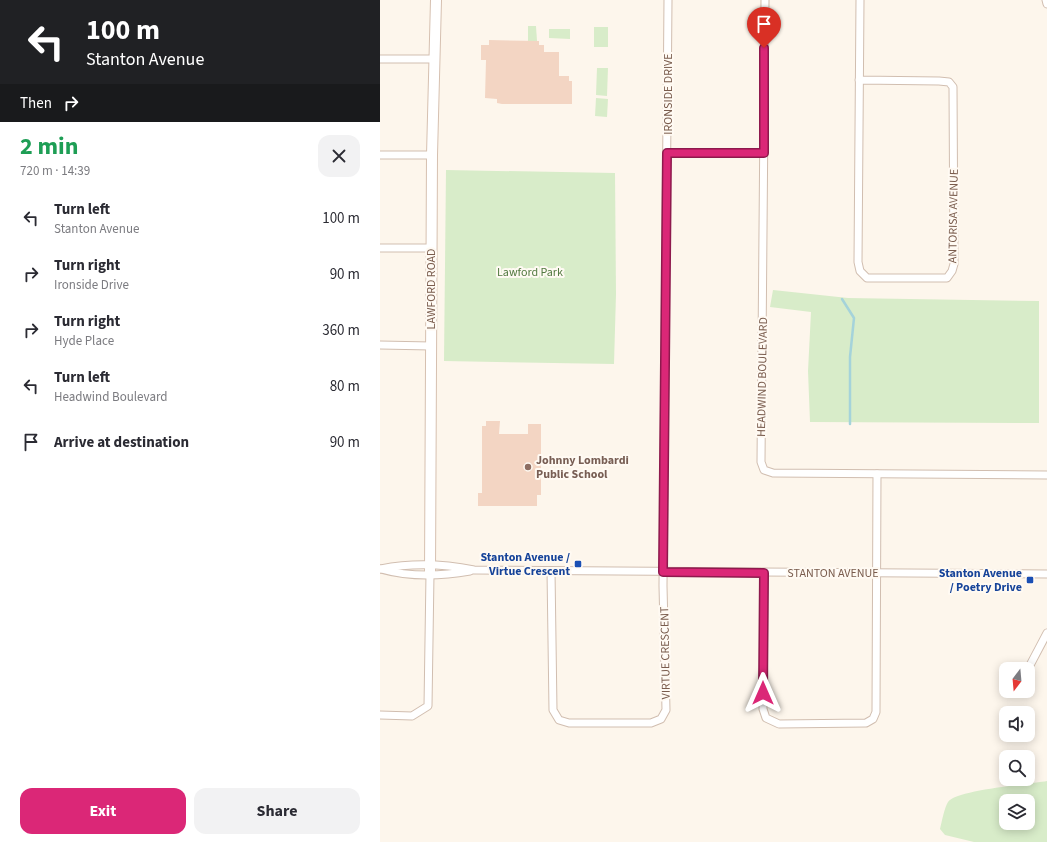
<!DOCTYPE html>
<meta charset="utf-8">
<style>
:root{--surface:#fff;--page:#f2f2f3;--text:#2b2b33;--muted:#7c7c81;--accent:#db2777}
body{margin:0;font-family:"Source Sans 3",sans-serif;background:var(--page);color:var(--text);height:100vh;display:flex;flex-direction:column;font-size:15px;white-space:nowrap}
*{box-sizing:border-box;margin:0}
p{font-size:13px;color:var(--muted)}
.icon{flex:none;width:22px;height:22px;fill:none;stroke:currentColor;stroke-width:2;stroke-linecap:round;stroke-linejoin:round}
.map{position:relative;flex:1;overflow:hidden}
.drawer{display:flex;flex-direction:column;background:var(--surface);width:380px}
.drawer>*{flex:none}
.top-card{background:#202124;color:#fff;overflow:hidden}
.needle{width:26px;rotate:196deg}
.fabs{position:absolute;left:619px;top:662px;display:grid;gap:8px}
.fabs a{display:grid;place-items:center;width:36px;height:36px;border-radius:8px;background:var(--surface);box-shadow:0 2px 10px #0003;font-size:20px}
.pin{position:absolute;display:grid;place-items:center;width:34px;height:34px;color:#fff;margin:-41px -17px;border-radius:50% 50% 50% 0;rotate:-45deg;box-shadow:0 0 4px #0007}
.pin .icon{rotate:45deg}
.me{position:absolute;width:44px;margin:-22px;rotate:0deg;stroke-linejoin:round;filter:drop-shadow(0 0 3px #0008)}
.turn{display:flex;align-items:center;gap:14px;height:84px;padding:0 20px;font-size:18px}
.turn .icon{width:52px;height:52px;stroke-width:2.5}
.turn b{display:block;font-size:28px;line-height:34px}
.then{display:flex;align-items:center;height:38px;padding:0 20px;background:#0003;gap:8px;font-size:15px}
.round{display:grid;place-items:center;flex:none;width:42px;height:42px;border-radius:12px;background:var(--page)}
.overview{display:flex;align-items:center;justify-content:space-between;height:68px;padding:0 20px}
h1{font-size:24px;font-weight:700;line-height:30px;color:#1e9e55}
.primary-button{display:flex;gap:8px;margin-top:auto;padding:8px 20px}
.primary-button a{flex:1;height:46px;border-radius:12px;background:var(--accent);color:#fff;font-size:16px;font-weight:700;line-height:46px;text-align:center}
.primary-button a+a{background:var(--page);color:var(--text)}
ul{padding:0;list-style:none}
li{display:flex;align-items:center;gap:12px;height:56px;padding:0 20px}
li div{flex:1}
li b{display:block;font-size:15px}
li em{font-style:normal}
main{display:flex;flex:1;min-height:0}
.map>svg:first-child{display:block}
</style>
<main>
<section class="drawer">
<div class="top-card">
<div class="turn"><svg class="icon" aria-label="left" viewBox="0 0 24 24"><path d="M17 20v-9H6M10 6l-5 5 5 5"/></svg><div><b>100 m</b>Stanton Avenue</div></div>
<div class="then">Then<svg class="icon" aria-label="right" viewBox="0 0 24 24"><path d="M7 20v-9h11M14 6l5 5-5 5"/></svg></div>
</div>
<div class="overview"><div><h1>2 min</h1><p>720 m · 14:39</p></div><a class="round"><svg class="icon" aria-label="close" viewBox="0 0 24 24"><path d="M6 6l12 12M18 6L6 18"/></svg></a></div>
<ul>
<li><svg class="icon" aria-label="left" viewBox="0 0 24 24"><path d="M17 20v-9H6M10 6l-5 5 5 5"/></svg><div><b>Turn left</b><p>Stanton Avenue</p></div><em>100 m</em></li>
<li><svg class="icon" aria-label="right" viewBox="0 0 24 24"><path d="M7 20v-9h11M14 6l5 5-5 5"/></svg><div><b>Turn right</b><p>Ironside Drive</p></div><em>90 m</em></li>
<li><svg class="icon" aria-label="right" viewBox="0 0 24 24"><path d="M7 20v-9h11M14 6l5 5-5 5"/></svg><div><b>Turn right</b><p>Hyde Place</p></div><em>360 m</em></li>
<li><svg class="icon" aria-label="left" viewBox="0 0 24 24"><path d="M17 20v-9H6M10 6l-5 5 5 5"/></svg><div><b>Turn left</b><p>Headwind Boulevard</p></div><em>80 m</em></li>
<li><svg class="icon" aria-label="arrive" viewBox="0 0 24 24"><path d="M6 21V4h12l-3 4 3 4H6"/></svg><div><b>Arrive at destination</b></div><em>90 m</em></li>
</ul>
<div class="primary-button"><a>Exit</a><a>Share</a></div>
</section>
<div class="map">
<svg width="667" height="842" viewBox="0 0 667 842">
<rect width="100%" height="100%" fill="#fdf6ec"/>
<g fill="#d8ecc9" fill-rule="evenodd">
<polygon points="148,26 156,26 157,41 148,41"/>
<rect x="214" y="27" width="14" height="20"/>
<polygon points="169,29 190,29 190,39 169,38"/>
<polygon points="217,68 228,68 227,96 216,95"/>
<polygon points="216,98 228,99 227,117 215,116"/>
<polygon points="66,170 235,173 236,294 234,364 64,361"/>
<polygon points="393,290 468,298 659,301 659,423 430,422 428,371 431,312 390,307"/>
<path d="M667,781v61h-73l-29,-7 -5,-6c2,-8 4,-20 8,-27 8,-12 82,-18 99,-21zM626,801h22v22h-22z"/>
</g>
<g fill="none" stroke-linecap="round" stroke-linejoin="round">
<polyline stroke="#a5d3da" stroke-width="2.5" points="462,299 474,318 470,357 470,424"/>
</g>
<g fill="#f3d5c3">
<polygon points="109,40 159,41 159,45 164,45 164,52 179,52 179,76 189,76 189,81 192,81 192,104 122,104 117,103 117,99 105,98 106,60 101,60 101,45 109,45"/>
<polygon points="106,421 120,421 119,434 148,434 148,424 161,424 161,495 157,495 157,506 98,506 98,493 102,493 102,426 106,426"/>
</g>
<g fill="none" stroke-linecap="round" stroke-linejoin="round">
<g stroke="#d1beb0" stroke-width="9">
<g id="street">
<polyline points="385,0 381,462 384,470 393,473 667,475"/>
<polyline points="666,0 667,4"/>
<polyline points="0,59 54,59"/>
<polyline points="479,80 559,81 569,82 573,87 574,264 572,271 567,278 487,278 480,271 478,262 480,0"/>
<polyline points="287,153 384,153"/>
<polyline points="0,155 52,155"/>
<polyline points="0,248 51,248"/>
<polyline points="0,345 51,346"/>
<path d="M0,569c31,-6 64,-5 94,1l573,4"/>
<path d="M1,569c28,8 61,7 89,2"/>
<polyline points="171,571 173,710 179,720 189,723 271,723 281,719 286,710 283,586 288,0"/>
<polyline points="384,573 383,709 386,718 399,724 486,723 493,719 496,712 497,474"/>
<polyline points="648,669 667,633"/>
<polyline points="0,715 32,716 48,706 50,574"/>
</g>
</g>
<g stroke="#d6c0b0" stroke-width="12">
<polyline id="secondary" points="50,574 52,155 56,0"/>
</g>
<use href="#street" stroke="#fff" stroke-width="7"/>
<use href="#secondary" stroke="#fff" stroke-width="10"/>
</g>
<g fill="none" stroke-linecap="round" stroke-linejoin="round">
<g stroke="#8e194d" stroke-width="10">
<polyline id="route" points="383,693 384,573 283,572 287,153 384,153 384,48"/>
</g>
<use href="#route" stroke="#db2777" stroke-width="7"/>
</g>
<circle fill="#8d6e63" stroke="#fffaf3" stroke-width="1.5" cx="148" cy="467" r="4"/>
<g fill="#1a4fb4" stroke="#fffaf3" stroke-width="1.5">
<rect x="194" y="560" width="8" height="8" rx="2"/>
<rect x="646" y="576" width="8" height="8" rx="2"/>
</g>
<g text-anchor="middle" stroke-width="4" stroke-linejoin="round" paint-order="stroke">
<g font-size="12" fill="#7a5c4d" stroke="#fffaf3">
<text transform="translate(288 94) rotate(-90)" y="4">IRONSIDE DRIVE</text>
<text transform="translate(573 216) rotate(-89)" y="4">ANTORISA AVENUE</text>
<text transform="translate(51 289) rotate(-90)" y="4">LAWFORD ROAD</text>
<text transform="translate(382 377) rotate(-89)" y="4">HEADWIND BOULEVARD</text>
<text x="453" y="577">STANTON AVENUE</text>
<text transform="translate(285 653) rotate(-91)" y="4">VIRTUE CRESCENT</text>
</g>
<g font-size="12" fill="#537a41" stroke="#fffaf3">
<text x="150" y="276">Lawford Park</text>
</g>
<g font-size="12" font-weight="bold" fill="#785e54" stroke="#fffaf3" text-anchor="start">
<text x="156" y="464">Johnny Lombardi<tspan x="156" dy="14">Public School</tspan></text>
</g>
<g font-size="12" font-weight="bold" fill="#164399" stroke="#fffaf3" text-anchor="end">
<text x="190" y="561">Stanton Avenue /<tspan x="190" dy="14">Virtue Crescent</tspan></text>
<text x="642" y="577">Stanton Avenue<tspan x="642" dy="14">/ Poetry Drive</tspan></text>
</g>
</g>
</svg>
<div class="fabs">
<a><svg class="needle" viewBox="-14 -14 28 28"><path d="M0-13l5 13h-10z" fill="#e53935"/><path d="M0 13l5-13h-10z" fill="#7c7c81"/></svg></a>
<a><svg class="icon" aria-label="sound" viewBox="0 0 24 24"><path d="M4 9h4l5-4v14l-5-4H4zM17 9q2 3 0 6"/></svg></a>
<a><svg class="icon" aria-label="search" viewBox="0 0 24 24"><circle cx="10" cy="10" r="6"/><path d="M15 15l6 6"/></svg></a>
<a><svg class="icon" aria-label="layers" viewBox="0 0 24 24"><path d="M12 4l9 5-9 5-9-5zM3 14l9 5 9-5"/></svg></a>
</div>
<div class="pin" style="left:384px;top:48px;background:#d93025"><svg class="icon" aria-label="arrive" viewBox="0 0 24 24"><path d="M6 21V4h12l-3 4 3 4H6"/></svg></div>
<svg class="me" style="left:383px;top:693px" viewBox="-20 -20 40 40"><path d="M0-17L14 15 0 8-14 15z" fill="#db2777" stroke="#fff" stroke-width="4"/></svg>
</div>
</main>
